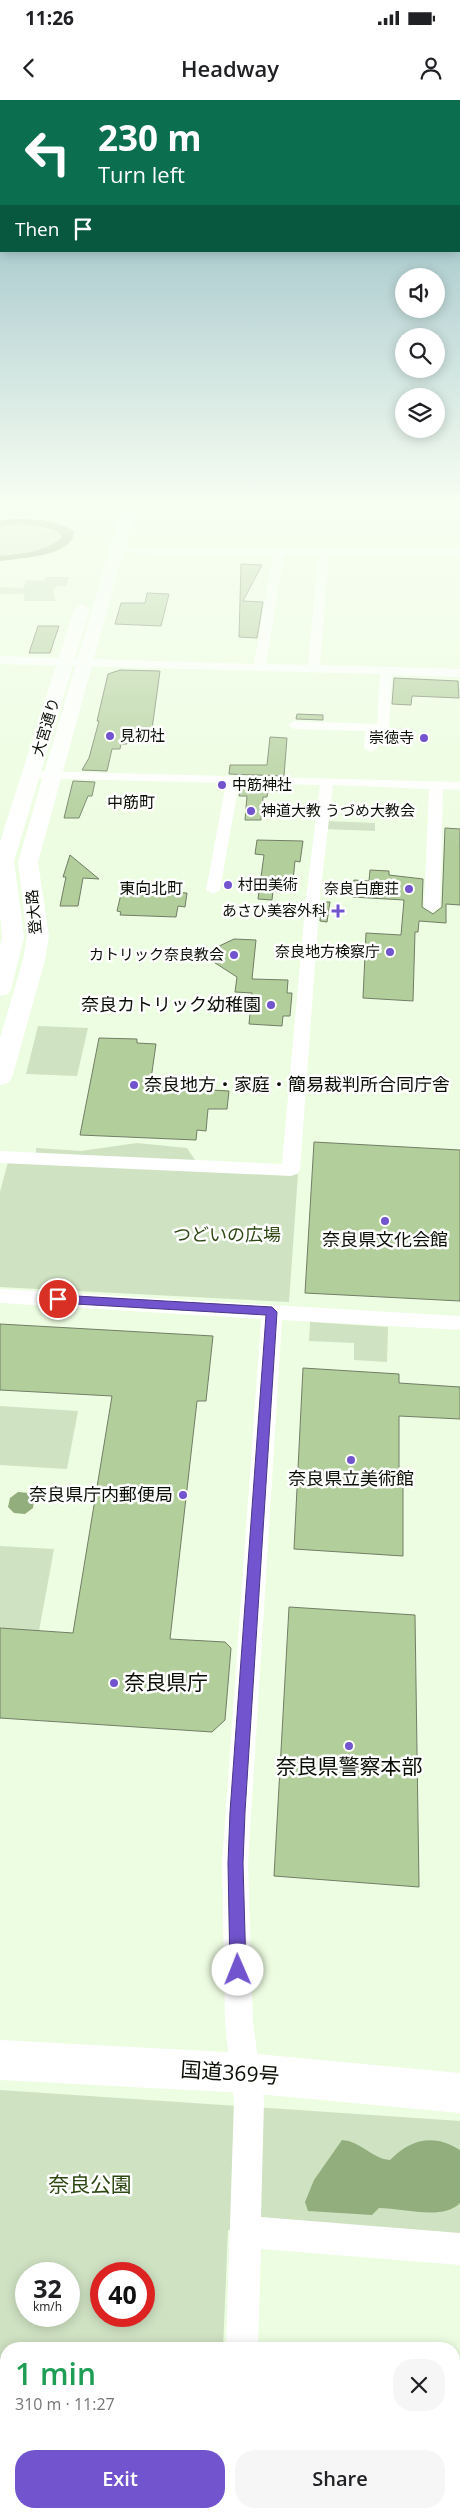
<!DOCTYPE html>
<meta charset="utf-8">
<style>
:root{--surface:#fff;--page:#f6f6f6;--text:#202124;--muted:#757577;--accent:#7154ce}
body{margin:0;font-family:"Open Sans","Noto Sans JP",sans-serif;background:var(--page);color:var(--text);height:100vh;display:flex;flex-direction:column;font-size:19px;white-space:nowrap}
*{box-sizing:border-box;margin:0}
p{font-size:16px;color:var(--muted)}
.icon{flex:none;width:28px;height:28px;fill:none;stroke:currentColor;stroke-width:2;stroke-linecap:round;stroke-linejoin:round}
.map{position:relative;flex:1;overflow:hidden}
.sheet{position:absolute;left:0px;top:2242px;width:460px;height:176px;display:flex;flex-direction:column;background:var(--surface);border-radius:20px 20px 0 0;box-shadow:0 2px 12px #0003}
.sheet>*{flex:none}
.hud{position:absolute;left:0px;top:0px;width:460px;height:152px;box-shadow:0 2px 12px #0003;background:#0b6e4f;color:#fff;overflow:hidden}
.tools{position:absolute;left:395px;top:168px;display:grid;gap:10px}
.tools a{display:grid;place-items:center;width:50px;height:50px;border-radius:50%;background:var(--surface);box-shadow:0 2px 12px #0003;font-size:25px}
.speed{position:absolute;left:15px;top:2162px;display:flex;gap:10px;font-size:25px;font-weight:700;text-align:center}
.speed>*{display:grid;place-content:center;width:65px;height:65px;border-radius:50%;background:var(--surface);box-shadow:0 2px 12px #0003;line-height:1}
.speed small{font-size:12px;font-weight:400}
.speed .limit{border:8px solid #d22;background:#fff;color:#111}
.pin{position:absolute;display:grid;place-items:center;width:42px;height:42px;color:#fff;margin:-21px;border:2px solid #fff;border-radius:50%;box-shadow:0 1px 5px #0007}
.me{position:absolute;width:55px;margin:-28px;rotate:359deg;stroke-linejoin:round;filter:drop-shadow(0 0 4px #0008)}
.turn{display:flex;align-items:center;gap:18px;height:105px;padding:0 15px;font-size:22px}
.turn .icon{width:65px;height:65px;stroke-width:2.5}
.turn b{display:block;font-size:35px;line-height:42px}
.then{display:flex;align-items:center;height:48px;padding:0 15px;background:#0003;gap:10px;font-size:19px}
.round{display:grid;place-items:center;flex:none;width:52px;height:52px;border-radius:20px;background:var(--page)}
.head{display:flex;align-items:center;justify-content:space-between;height:85px;padding:0 15px}
h1{font-size:30px;font-weight:600;line-height:38px;color:#1e9e55}
.button{display:flex;gap:10px;margin-top:auto;padding:10px 15px}
.button a{flex:1;height:58px;border-radius:20px;background:var(--accent);color:#fff;font-size:20px;font-weight:600;line-height:58px;text-align:center}
.button a+a{background:var(--page);color:var(--text)}
.status{display:flex;justify-content:space-between;align-items:center;height:35px;padding:0 25px;background:var(--surface);direction:ltr}
.status svg{height:14px;fill:currentColor}
header{display:flex;justify-content:space-between;align-items:center;height:65px;padding:0 15px;background:var(--surface);font-size:22px;font-weight:600}
.map>svg:first-child{display:block}
</style>
<div class="status"><b>11:26</b><svg viewBox="0 0 49 12"><path d="M0 12V9h3v3zM5 12V6h3v6zM10 12V3h3v9zM15 12V0h3v12zM26 1h20v11H26zM47 4h2v5h-2z"/></svg></div>
<header><svg class="icon" aria-label="back" viewBox="0 0 24 24"><path d="M15 5l-7 7 7 7"/></svg>Headway<svg class="icon" aria-label="person" viewBox="0 0 24 24"><circle cx="12" cy="8" r="4"/><path d="M4 21q1-7 8-7t8 7"/></svg></header>
<div class="map">
<svg width="460" height="2418" viewBox="0 0 460 2418">
<rect width="100%" height="100%" fill="#edfde1"/>
<g fill="#cfe2c2" fill-rule="evenodd">
<path d="M32,424l29,10c-2,17 -47,21 -61,22v-30z"/>
<polygon points="47,477 69,477 66,486 57,486 53,492 56,501 23,501 25,494 0,494 0,487 23,488 27,480 44,481"/>
<polygon points="325,721 375,723 375,731 325,729"/>
<polygon points="38,926 88,928 77,976 26,974"/>
<polygon points="137,1043 187,1048 195,1060 278,1073 298,1074 289,1202 0,1187 0,1092 8,1062 36,1063 36,1048 81,1051"/>
<polygon points="310,1222 388,1227 387,1262 354,1260 354,1243 309,1241"/>
<polygon points="0,1306 78,1311 67,1369 0,1365"/>
<polygon points="0,1446 54,1449 39,1531 0,1528"/>
<path d="M0,1990l460,31v119l-179,-14 -53,4 -5,119h-217v163l212,1 -1,5h-217zM26,2174h43v42h-43zM101,2174h43v42h-43z"/>
</g>
<g fill="#92ae7c">
<path d="M12,419c22,0 42,0 62,12 0,26 -55,27 -74,30v-5c20,-2 46,-4 61,-18v-4c-19,-10 -39,-11 -61,-8v-5z"/>
<polygon points="18,1392 29,1393 34,1400 33,1408 25,1414 14,1413 8,1407 10,1398"/>
<path d="M342,2040c19,1 30,19 48,20 20,-21 44,-27 70,-10v53c-17,18 -57,5 -81,5l-7,7 -64,-4 -3,-9 9,-22z"/>
</g>
<g fill="#b2ce9b" stroke="#717e66">
<polygon points="241,464 262,465 243,501 263,502 257,538 239,537"/>
<polygon points="147,493 169,494 161,526 115,524 121,503 145,503"/>
<polygon points="38,526 59,526 50,553 29,553"/>
<polygon points="120,570 160,571 152,629 131,629 127,644 121,644 120,649 112,649 107,671 82,670 89,658 99,621 97,621 108,574"/>
<polygon points="394,578 458,581 459,598 412,596 411,605 392,604"/>
<polygon points="297,614 323,615 323,620 296,619"/>
<polygon points="270,637 287,638 284,676 229,674 230,665 267,665"/>
<polygon points="73,681 95,682 92,696 88,696 79,718 64,718"/>
<polygon points="241,685 283,686 283,691 268,690 267,697 263,697 261,720 245,720 247,696 239,696"/>
<polygon points="445,728 460,729 460,805 446,804 446,823 419,821 418,832 415,832 413,901 363,898 366,833 401,835 404,800 352,797 354,780 369,781 370,770 389,771 389,775 423,779 422,807 433,814 442,807"/>
<polygon points="257,740 303,741 300,762 295,761 292,790 273,791 272,800 258,799 264,755 255,754"/>
<polygon points="70,755 99,779 83,778 78,806 60,806 66,777 63,777"/>
<polygon points="144,791 187,793 185,807 178,806 176,817 120,815 121,812 117,811 121,794 143,795"/>
<polygon points="322,802 330,802 327,822 320,821"/>
<polygon points="234,839 256,840 252,879 288,880 287,893 292,893 290,916 283,916 282,926 249,924 252,893 235,892 237,877 212,861 213,849"/>
<polygon points="99,938 137,939 137,943 156,944 151,979 178,980 177,988 229,991 227,1009 208,1009 206,1031 197,1030 196,1040 80,1035"/>
<polygon points="314,1042 460,1050 460,1201 305,1193"/>
<polygon points="0,1224 213,1236 206,1301 197,1301 170,1539 225,1542 231,1548 225,1620 212,1632 0,1618 0,1528 73,1533 112,1296 0,1290"/>
<polygon points="303,1268 399,1274 399,1283 460,1287 460,1319 399,1316 399,1371 403,1372 403,1456 294,1449"/>
<polygon points="289,1507 415,1515 419,1787 274,1776"/>
</g>
<g fill="none" stroke-linecap="round" stroke-linejoin="round">
<g fill="#fff" fill-rule="evenodd">
<polygon points="0,406 127,407 132,410 127,413 0,410"/>
<path d="M117,448l343,1v6h-131l-9,110 140,4v8l-68,-2 -3,53 -1,3 -10,1v16l-7,4 -7,-4 1,-17 -71,-2 -6,-4 6,-4 83,3 3,-50 -380,-10v-8l254,8 19,-109 -160,-2 -1,-2zM284,455h34l-10,110 -42,-1z"/>
<polygon points="32,671 460,682 460,690 443,689 440,807 432,812 424,807 429,689 333,685 320,797 300,1070 297,1074 291,1076 0,1063 0,1051 282,1064 306,797 320,685 239,683 220,790 213,794 206,790 226,683 27,678 25,675 27,672"/>
<polygon points="0,1189 460,1216 460,1230 282,1220 248,1763 253,1923 264,2001 261,2117 460,2133 460,2165 261,2149 258,2249 226,2249 234,2001 225,1923 222,1763 261,1219 0,1203"/>
<rect x="0" y="2366" width="6" height="34"/>
<polygon points="218,2412 252,2412 251,2418 217,2418"/>
</g>
<g fill="#fff" fill-rule="evenodd">
<polygon points="122,406 136,406 38,762 49,836 45,860 12,978 8,983 0,985 0,938 23,860 27,836 18,762"/>
<polygon points="82,504 90,509 14,761 24,837 11,889 8,894 0,896 0,846 2,837 0,815 0,742 74,509"/>
<polygon points="0,1940 245,1953 460,1973 460,2013 245,1993 0,1980"/>
</g>
</g>
<linearGradient id="sky" x2="0" y2="1"><stop stop-color="#85b2bd"/><stop offset="0.54" stop-color="#f7fef2"/><stop offset="1" stop-color="#f7fef2" stop-opacity="0"/></linearGradient>
<rect width="460" height="745" fill="url(#sky)"/>
<polygon fill="#7154ce" stroke="#493786" points="58,1195 272,1207 277,1212 245,1712 243,1763 246,1870 244,1875 238,1877 232,1875 230,1870 228,1763 230,1712 266,1215 58,1203 52,1199"/>
<g fill="#7154ce" stroke="#fff" stroke-width="2">
<circle cx="110" cy="636" r="5"/>
<circle cx="424" cy="638" r="5"/>
<circle cx="222" cy="685" r="5"/>
<circle cx="251" cy="711" r="5"/>
<circle cx="228" cy="785" r="5"/>
<circle cx="409" cy="789" r="5"/>
<path d="M335.5 803.5h5v5h5v5h-5v5h-5v-5h-5v-5h5z"/>
<circle cx="390" cy="852" r="5"/>
<circle cx="234" cy="855" r="5"/>
<circle cx="271" cy="905" r="5"/>
<circle cx="134" cy="985" r="5"/>
<circle cx="385" cy="1121" r="5"/>
<circle cx="351" cy="1360" r="5"/>
<circle cx="183" cy="1395" r="5"/>
<circle cx="114" cy="1583" r="5"/>
<circle cx="349" cy="1646" r="5"/>
</g>
<g text-anchor="middle" stroke-width="5" stroke-linejoin="round" paint-order="stroke">
<g font-size="15" fill="#0a0f06" stroke="#fff">
<text transform="translate(46 627) rotate(-73)" y="5">大宮通り</text>
<text transform="translate(34 812) rotate(-95)" y="5">登大路</text>
</g>
<g font-size="15" fill="#0a0f06" stroke="#fff" text-anchor="end">
<text x="120" y="641" text-anchor="start">見初社</text>
<text x="414" y="643">崇徳寺</text>
<text x="232" y="690" text-anchor="start">中筋神社</text>
<text x="261" y="716" text-anchor="start">神道大教 うづめ大教会</text>
<text x="238" y="790" text-anchor="start">村田美術</text>
<text x="399" y="794">奈良白鹿荘</text>
<text x="327" y="816">あさひ美容外科</text>
<text x="380" y="857">奈良地方検察庁</text>
<text x="224" y="860">カトリック奈良教会</text>
</g>
<g font-size="16" fill="#0a0f06" stroke="#fff">
<text x="131" y="708">中筋町</text>
<text x="151" y="794">東向北町</text>
</g>
<g font-size="18" fill="#0a0f06" stroke="#fff" text-anchor="end">
<text x="261" y="911">奈良カトリック幼稚園</text>
<text x="144" y="991" text-anchor="start">奈良地方・家庭・簡易裁判所合同庁舎</text>
<text x="385" y="1146" text-anchor="middle">奈良県文化会館</text>
<text x="351" y="1385" text-anchor="middle">奈良県立美術館</text>
<text x="173" y="1401">奈良県庁内郵便局</text>
</g>
<g font-size="18" fill="#2e4813" stroke="#fff">
<text x="227" y="1141">つどいの広場</text>
</g>
<g font-size="21" fill="#0a0f06" stroke="#fff" text-anchor="start">
<text x="124" y="1590">奈良県庁</text>
<text x="349" y="1674" text-anchor="middle">奈良県警察本部</text>
</g>
<g font-size="21" fill="#0a0f06" stroke="#fff">
<text transform="translate(230 1973) rotate(4)" y="7">国道369号</text>
</g>
<g font-size="21" fill="#2e4813" stroke="#fff">
<text x="90" y="2092">奈良公園</text>
</g>
</g>
</svg>
<div class="tools">
<a><svg class="icon" aria-label="sound" viewBox="0 0 24 24"><path d="M4 9h4l5-4v14l-5-4H4zM17 9q2 3 0 6"/></svg></a>
<a><svg class="icon" aria-label="search" viewBox="0 0 24 24"><circle cx="10" cy="10" r="6"/><path d="M15 15l6 6"/></svg></a>
<a><svg class="icon" aria-label="layers" viewBox="0 0 24 24"><path d="M12 4l9 5-9 5-9-5zM3 14l9 5 9-5"/></svg></a>
</div>
<div class="speed"><div>32<small>km/h</small></div><div class="limit">40</div></div>
<div class="pin" style="left:58px;top:1199px;background:#d93025"><svg class="icon" aria-label="arrive" viewBox="0 0 24 24"><path d="M6 21V4h12l-3 4 3 4H6"/></svg></div>
<svg class="me" style="left:238px;top:1870px" viewBox="-20 -20 40 40"><circle r="19" fill="#fff"/><path d="M0-13L10 11 0 6-10 11z" fill="#7154ce"/></svg>
<div class="hud">
<div class="turn"><svg class="icon" aria-label="left" viewBox="0 0 24 24"><path d="M17 20v-9H6M10 6l-5 5 5 5"/></svg><div><b>230 m</b>Turn left</div></div>
<div class="then">Then<svg class="icon" aria-label="arrive" viewBox="0 0 24 24"><path d="M6 21V4h12l-3 4 3 4H6"/></svg></div>
</div>
<section class="sheet">
<div class="head"><div><h1>1 min</h1><p>310 m · 11:27</p></div><a class="round"><svg class="icon" aria-label="close" viewBox="0 0 24 24"><path d="M6 6l12 12M18 6L6 18"/></svg></a></div>
<div class="button"><a>Exit</a><a>Share</a></div>
</section>
</div>
